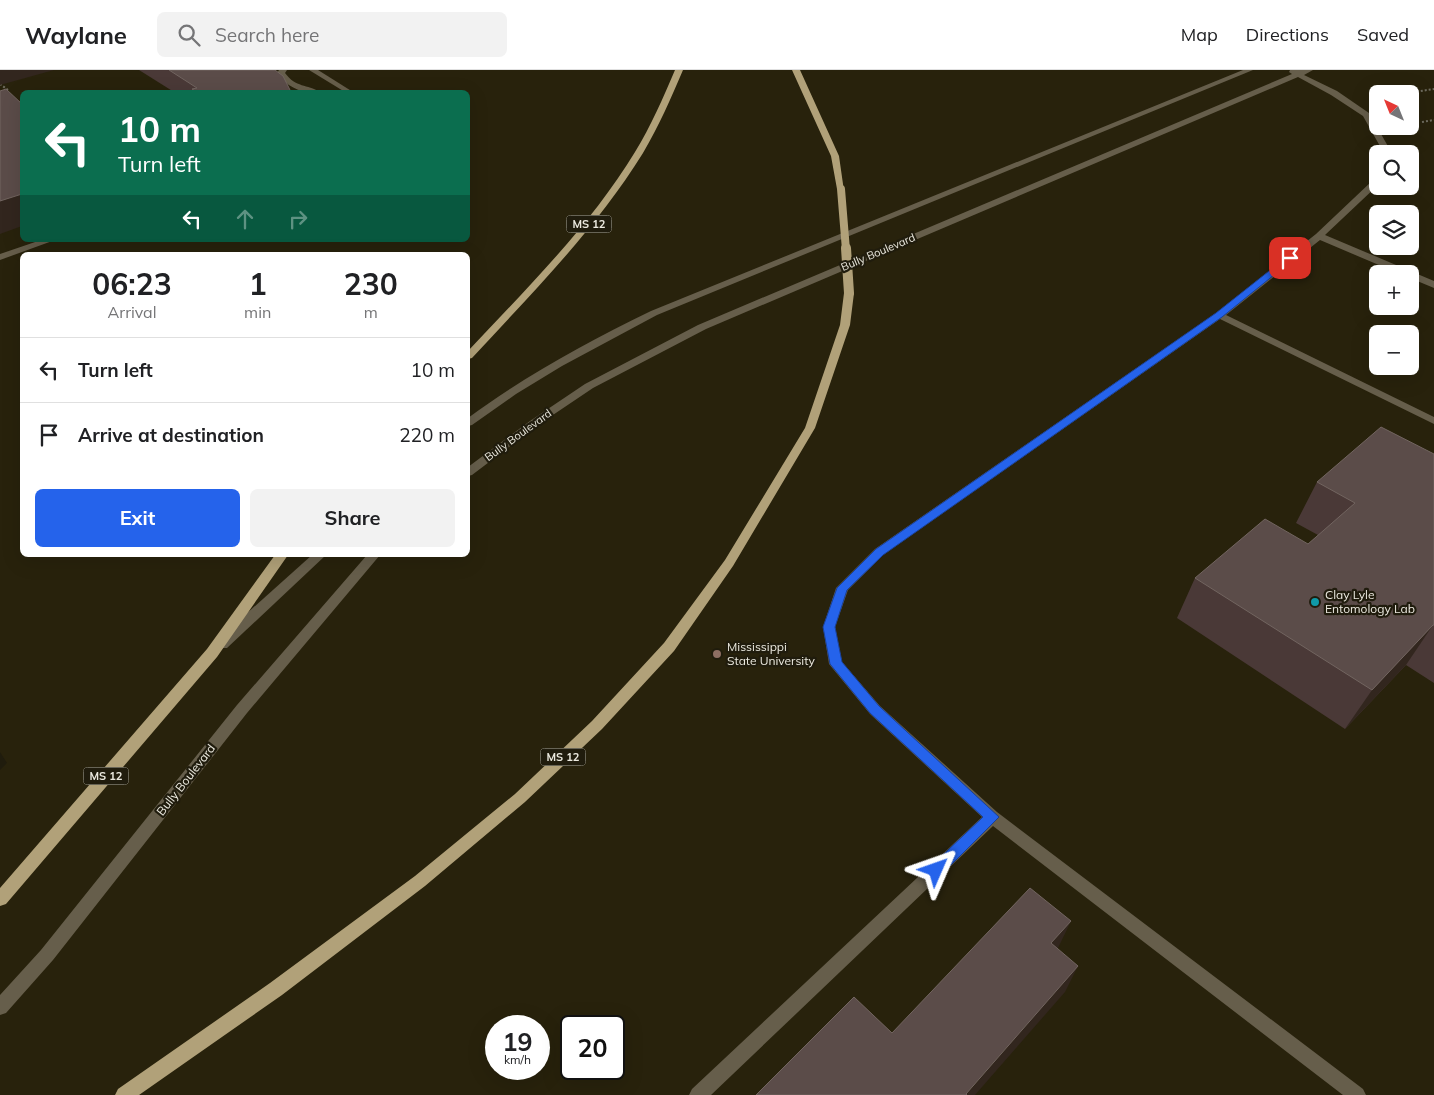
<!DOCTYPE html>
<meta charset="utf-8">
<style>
:root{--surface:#fff;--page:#f2f2f2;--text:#202124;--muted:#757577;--line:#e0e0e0;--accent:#2563eb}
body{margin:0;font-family:Mulish,sans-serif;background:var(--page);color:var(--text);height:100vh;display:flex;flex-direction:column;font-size:19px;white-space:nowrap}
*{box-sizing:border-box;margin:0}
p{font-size:16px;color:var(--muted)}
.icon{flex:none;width:28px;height:28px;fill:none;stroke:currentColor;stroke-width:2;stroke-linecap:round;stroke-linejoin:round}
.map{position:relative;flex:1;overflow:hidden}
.details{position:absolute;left:20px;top:182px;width:450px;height:305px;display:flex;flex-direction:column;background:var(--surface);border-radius:8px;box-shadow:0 5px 20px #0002}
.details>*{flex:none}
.banner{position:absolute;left:20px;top:20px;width:450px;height:152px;border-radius:8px;box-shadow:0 5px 20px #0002;background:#0b6e4f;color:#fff;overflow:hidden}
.needle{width:32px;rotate:317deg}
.buttons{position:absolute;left:1369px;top:15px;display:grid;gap:10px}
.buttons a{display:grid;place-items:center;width:50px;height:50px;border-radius:8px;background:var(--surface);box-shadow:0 5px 20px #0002;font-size:25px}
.speed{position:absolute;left:485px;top:945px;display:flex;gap:10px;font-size:25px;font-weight:700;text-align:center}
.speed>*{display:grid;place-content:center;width:65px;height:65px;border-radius:50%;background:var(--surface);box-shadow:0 5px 20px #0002;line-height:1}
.speed small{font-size:12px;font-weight:400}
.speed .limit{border:2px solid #111;border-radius:8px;background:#fff;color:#111}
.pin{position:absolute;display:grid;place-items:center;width:42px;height:42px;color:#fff;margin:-21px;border-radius:10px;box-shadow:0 2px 8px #0006}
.me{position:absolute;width:55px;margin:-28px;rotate:47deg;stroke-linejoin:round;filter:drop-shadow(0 0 4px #0008)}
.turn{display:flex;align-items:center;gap:18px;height:105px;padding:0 15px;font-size:22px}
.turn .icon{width:65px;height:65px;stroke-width:2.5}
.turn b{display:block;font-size:35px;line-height:42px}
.lanes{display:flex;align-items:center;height:48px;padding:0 15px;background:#0003;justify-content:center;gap:25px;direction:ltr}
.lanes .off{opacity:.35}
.eta{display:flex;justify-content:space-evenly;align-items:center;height:85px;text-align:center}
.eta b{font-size:30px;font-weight:700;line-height:35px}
.action{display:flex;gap:10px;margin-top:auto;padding:10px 15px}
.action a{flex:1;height:58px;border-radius:8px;background:var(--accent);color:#fff;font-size:20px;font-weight:700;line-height:58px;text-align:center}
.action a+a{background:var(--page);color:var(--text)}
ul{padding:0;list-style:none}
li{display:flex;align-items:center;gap:15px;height:65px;padding:0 15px;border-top:1px solid var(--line)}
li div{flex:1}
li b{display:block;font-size:19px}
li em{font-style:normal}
header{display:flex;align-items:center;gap:30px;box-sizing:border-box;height:70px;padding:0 25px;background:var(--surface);border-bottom:1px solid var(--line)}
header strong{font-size:24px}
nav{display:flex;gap:28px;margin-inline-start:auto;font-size:18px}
.search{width:350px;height:45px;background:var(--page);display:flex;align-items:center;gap:12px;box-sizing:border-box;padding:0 18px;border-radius:8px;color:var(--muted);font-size:19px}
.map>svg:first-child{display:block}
</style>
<header>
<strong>Waylane</strong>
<div class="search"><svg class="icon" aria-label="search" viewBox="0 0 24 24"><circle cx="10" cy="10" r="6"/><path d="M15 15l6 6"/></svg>Search here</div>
<nav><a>Map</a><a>Directions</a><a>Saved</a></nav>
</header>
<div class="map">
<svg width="1434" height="1025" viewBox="0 0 1434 1025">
<rect width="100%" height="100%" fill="#201c0d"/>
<path fill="#28220c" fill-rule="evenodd" d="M0,0h1434v1025h-1434v-325l7,-7 -7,-11zM22,22h446v148h-446zM1378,24h32v32h-32zM1378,84h32v32h-32zM1378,144h32v32h-32zM22,185h446v300h-446zM1378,204h32v32h-32zM1378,264h32v32h-32zM496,956h43v43h-43zM571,956h43v43h-43z"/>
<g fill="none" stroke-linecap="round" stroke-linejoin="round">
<g stroke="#6f6c5f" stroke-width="2" stroke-dasharray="2 2" stroke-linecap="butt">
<polyline points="0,14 8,20"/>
<polyline points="1401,24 1434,19"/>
<polyline points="1422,52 1434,50"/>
</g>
<g fill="#665e4b" fill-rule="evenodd">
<path d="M279,0h8l-2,3c11,15 22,11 35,19 -18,2 -32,-4 -43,-19z"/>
<polygon points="309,0 318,0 353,22 345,22"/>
<path d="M1243,0h10l-596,245 -95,51 -46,28 -44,31 -4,1v-8c57,-42 119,-76 183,-107z"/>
<polygon points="1290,0 1313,0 1304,5 1337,21 1369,43 1389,78 1388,84 1380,84 1381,78 1363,46 1331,25 1298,7 706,259 593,318 538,355 472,405 468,406 468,397 530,351 585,314 698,255 1292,4 1289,2"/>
<polygon points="1375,104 1378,104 1378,115 1325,165 1434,211 1434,218 1410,208 1410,204 1400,204 1320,170 1226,245 1434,347 1434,354 1220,249 883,485 848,520 835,557 842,592 880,636 997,742 1363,1019 1366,1025 1343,1025 993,756 711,1025 689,1025 692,1019 982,747 870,644 829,594 823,557 836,518 875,479 1216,243 1316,164 1372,111"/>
<polygon points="41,170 55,170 0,190 0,184"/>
<polygon points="312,485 326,485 227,578 217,578 215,574 217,570"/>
<polygon points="367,485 380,485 247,643 53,890 6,943 0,945 0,925 41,880 237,635"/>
</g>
<g fill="#b1a179" fill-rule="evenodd">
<path d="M675,0h8c-12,28 -24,56 -40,83 -47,76 -111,140 -171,205l-4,1v-8c59,-63 122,-125 167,-199 16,-26 28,-54 40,-82z"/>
<polygon points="792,0 800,0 839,86 844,121 837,119 831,86"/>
<polygon points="849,220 854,223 850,255 815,358 733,496 674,581 602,659 525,732 425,816 282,925 139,1025 115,1025 118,1019 270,913 415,806 515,724 592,651 664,573 725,490 805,358 840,255 844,223"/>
<polygon points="275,485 288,485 217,587 6,834 0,836 0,818 207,579"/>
</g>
<polyline stroke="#b1a179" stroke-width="8" points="841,119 846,180"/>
<polyline stroke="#b1a179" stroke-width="10" points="846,178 849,223"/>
</g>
<g fill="#4a3937">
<polygon points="139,0 254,0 290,20 292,22 174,22"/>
<polygon points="1434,384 1434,613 1406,595 1345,659 1177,548 1195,508 1308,474 1318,465 1296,453 1317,412"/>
</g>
<g fill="#32261e">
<polygon points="0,0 54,0 0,15"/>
<polygon points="22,124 22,156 0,164 0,131"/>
<polygon points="1433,555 1406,595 1345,659 1372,620"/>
<polygon points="1071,851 1058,878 1038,899 1051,873"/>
<polygon points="1078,896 1065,922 975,1025 966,1025"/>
</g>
<g fill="#5b4c49" stroke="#726560">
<polygon points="169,0 275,0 283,6 290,20 292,22 197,22 192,19 197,18"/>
<polygon points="6,19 22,34 22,124 0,131 0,21"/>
<polygon points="1381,357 1434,384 1434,555 1433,555 1372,620 1195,508 1265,449 1308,474 1355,433 1317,412"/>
<polygon points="1030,818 1071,851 1051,873 1078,896 966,1024 967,1025 756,1025 854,927 892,963"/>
</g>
<polygon fill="#2563eb" stroke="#184099" points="1288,186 1295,188 1222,247 883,485 847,520 835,557 842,592 879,636 999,747 941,805 936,806 931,805 929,800 931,796 983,747 870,643 830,594 823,557 837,518 876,479 1216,243"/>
<circle fill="#0f9aa8" stroke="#201c0d" stroke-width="2" cx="1315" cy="532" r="5"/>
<circle fill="#8d6e63" stroke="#201c0d" stroke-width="2" cx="717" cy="584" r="5"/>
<g text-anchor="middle" stroke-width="4.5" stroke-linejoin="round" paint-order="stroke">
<g fill="#201c0d" stroke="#aeaca0" stroke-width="1">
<rect x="566.5" y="145.5" width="45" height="17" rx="4"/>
<rect x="540.5" y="678.5" width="45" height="17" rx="4"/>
<rect x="83.5" y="697.5" width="45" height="17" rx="4"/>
</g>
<g font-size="11" font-weight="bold" fill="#ebe9df">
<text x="589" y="158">MS 12</text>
<text x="563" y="691">MS 12</text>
<text x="106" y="710">MS 12</text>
</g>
<g font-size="11" fill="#ebe9df" stroke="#201c0d">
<text transform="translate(878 182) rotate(-23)" y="4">Bully Boulevard</text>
<text transform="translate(518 365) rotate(-36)" y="4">Bully Boulevard</text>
</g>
<g font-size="12" fill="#ebe9df" stroke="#201c0d" text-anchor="start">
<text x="1325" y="529">Clay Lyle<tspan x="1325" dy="14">Entomology Lab</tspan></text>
<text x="727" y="581">Mississippi<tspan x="727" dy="14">State University</tspan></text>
</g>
<g font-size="12" fill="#ebe9df" stroke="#201c0d">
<text transform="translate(186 710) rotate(-52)" y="4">Bully Boulevard</text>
</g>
</g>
</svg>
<div class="buttons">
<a><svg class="needle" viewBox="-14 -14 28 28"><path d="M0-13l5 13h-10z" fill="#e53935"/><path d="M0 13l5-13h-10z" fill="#757577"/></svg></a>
<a><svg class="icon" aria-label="search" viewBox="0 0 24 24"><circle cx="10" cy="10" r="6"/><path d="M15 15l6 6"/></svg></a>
<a><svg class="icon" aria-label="layers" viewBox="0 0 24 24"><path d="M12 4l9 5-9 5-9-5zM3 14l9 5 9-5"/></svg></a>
<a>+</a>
<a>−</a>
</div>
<div class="speed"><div>19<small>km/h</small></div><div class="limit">20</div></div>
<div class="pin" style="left:1290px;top:188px;background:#d93025"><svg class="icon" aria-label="arrive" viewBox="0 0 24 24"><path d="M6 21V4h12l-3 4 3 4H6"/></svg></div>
<svg class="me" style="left:936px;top:800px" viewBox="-20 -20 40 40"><path d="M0-17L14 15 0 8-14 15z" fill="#2563eb" stroke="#fff" stroke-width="4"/></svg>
<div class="banner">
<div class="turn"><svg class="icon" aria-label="left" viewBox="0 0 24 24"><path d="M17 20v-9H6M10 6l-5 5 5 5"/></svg><div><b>10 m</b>Turn left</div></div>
<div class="lanes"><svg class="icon" aria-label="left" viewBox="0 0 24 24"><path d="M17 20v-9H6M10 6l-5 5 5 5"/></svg><svg class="icon off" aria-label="ahead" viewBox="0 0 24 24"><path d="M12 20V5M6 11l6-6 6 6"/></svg><svg class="icon off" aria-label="right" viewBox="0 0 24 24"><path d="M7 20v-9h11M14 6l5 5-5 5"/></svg></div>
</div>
<section class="details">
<div class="eta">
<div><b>06:23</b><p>Arrival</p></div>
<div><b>1</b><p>min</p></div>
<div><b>230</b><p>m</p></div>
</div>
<ul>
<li><svg class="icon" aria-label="left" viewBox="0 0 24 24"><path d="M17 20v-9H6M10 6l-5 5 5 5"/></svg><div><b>Turn left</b></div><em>10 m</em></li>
<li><svg class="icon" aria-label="arrive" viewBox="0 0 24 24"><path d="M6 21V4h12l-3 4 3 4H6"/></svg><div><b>Arrive at destination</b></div><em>220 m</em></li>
</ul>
<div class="action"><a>Exit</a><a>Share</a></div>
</section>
</div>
